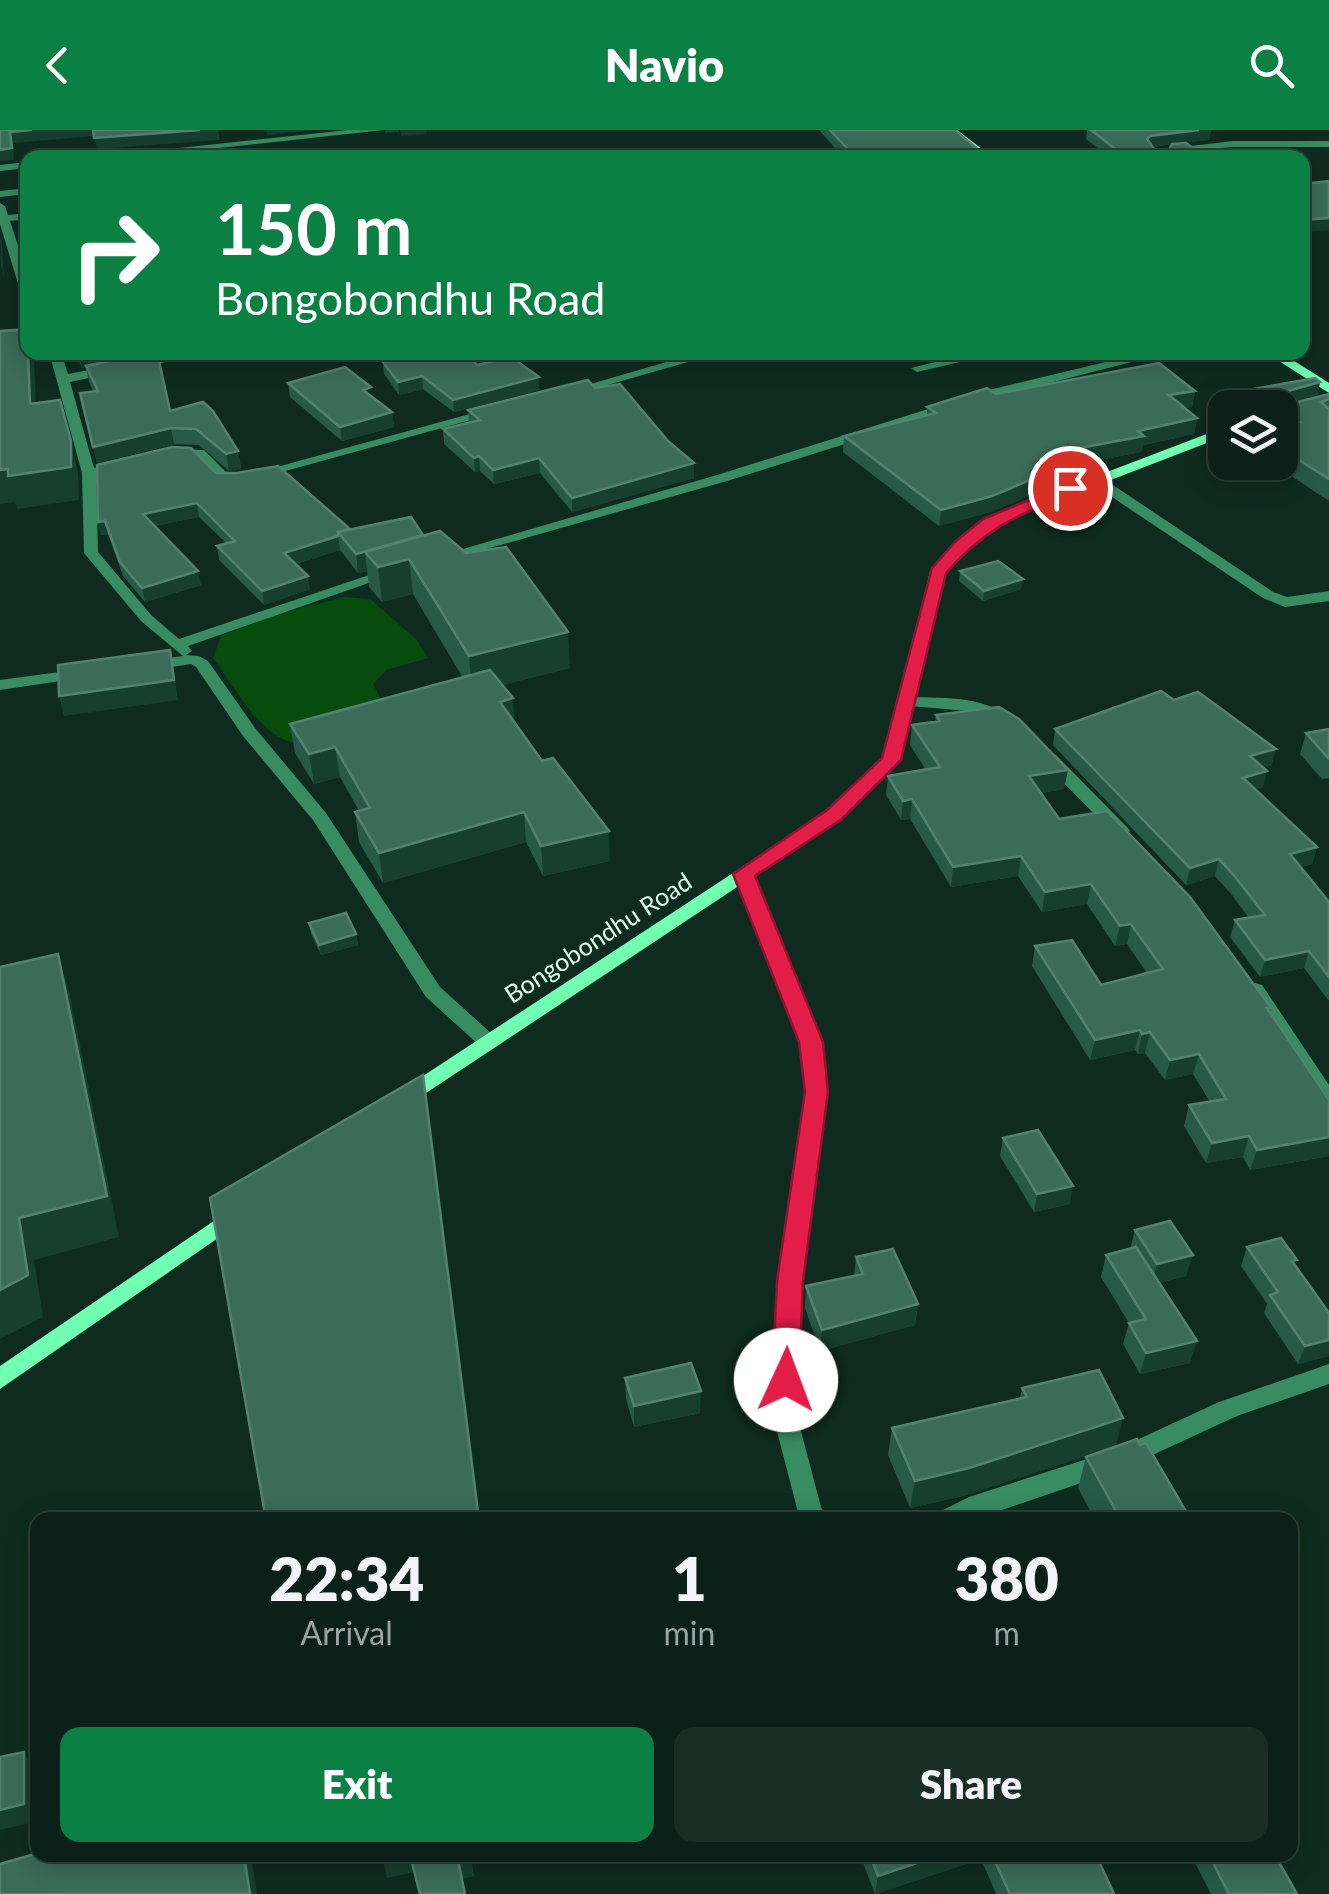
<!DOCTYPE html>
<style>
:root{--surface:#0b2018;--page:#192d25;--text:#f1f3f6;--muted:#9aa3a2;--line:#2b3e37;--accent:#0b8043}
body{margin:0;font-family:Lato,sans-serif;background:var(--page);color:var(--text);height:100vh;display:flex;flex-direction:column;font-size:38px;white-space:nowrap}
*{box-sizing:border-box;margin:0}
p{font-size:32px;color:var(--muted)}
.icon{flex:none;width:55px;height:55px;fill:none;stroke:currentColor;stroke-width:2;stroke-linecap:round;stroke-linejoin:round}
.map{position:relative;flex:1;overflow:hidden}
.drawer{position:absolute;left:30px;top:1382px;width:1268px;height:350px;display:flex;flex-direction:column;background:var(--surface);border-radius:20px;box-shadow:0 5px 25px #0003,0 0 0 2px var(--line)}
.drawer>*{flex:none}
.hud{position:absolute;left:20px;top:20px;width:1290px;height:210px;border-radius:20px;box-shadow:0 5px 25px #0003,0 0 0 2px var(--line);background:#0b8043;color:#fff;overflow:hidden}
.fabs{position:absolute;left:1208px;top:260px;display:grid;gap:20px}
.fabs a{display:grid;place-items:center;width:90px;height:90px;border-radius:20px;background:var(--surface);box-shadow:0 5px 25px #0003,0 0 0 2px var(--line);font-size:50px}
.pin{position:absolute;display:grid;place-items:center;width:85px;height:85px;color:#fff;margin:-42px;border:5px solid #fff;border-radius:50%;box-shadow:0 2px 10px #0007}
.me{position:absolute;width:110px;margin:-55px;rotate:2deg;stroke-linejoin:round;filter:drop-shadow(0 0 8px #0008)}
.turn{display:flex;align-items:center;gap:35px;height:210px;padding:0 30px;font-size:45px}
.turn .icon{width:130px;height:130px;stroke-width:2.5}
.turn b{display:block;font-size:70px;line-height:85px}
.eta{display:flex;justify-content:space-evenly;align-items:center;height:170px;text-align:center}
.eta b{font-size:60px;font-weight:800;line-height:70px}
.button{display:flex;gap:20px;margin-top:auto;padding:20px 30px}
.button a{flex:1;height:115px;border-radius:20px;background:var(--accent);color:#fff;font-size:40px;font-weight:800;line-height:115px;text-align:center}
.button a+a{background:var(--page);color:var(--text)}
header{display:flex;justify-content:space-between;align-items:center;height:130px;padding:0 30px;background:var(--accent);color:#fff;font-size:45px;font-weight:800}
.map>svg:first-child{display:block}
</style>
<header><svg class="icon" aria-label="back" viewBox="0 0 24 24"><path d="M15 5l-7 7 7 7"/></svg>Navio<svg class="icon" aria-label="search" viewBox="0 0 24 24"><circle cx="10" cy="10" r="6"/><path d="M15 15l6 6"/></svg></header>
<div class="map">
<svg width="1329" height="1764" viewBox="0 0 1329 1764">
<rect width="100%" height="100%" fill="#0f2b20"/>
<path fill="#084c0d" d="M345,467l25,2 47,41 11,18 -42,12 -13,14 9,17c-19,12 -39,30 -59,39 -52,21 -84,-48 -110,-82l8,-22 58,-23z"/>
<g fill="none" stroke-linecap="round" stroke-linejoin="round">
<g fill="#388c61" fill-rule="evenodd">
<polygon points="348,0 384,0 128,28 86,28"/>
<polygon points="1233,11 1329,11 1329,17 1233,17 1163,23 1167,28 1155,28 1149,21"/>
<polygon points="28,32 28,38 0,41 0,35"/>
<polygon points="28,58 28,64 0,67 0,61"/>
<polygon points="0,73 5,76 8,85 28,83 28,89 10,91 28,146 28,170 22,167 0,94"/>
<polygon points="49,222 61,222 68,244 184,222 213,222 70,252 94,338 124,331 131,335 96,346 98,422 151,485 179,509 387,439 397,439 400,442 188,516 192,521 186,525 199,526 208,531 255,598 326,683 440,857 493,905 496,910 493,915 479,915 426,867 313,690 243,606 196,537 191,534 146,541 138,536 146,531 183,526 141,491 84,423 82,343"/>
<polygon points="701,222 723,222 569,266 563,262"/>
<polygon points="976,222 1003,222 917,242 911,238"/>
<polygon points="1147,222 1171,222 998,266 727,351 444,431 439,432 432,428 717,345 989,260"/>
<polygon points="488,279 500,282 260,348 248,345"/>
<polygon points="171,319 204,320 233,349 221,352 195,327 166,326 166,320"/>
<polygon points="1088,345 1098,345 1273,462 1287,467 1329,461 1329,471 1285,477 1263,468 1088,351"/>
<polygon points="82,539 90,544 88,547 0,560 0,550"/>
<path d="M905,567c33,1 79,-2 105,21l-8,5 -35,-12 -68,-6 -2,-3z"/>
<polygon points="1050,624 1056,625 1127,697 1130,701 1127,705 1115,705 1044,633 1041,629"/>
<polygon points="744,738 753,744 821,912 826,962 802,1151 796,1282 821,1377 829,1390 800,1390 772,1282 778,1151 806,962 801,912 735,744"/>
<polygon points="1255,853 1262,855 1329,955 1329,979 1322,976 1245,860"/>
<polygon points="1329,1234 1329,1254 1237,1286 1122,1339 973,1390 935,1390 939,1382 969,1367 1115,1320 1219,1272"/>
</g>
<g fill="#71ffb3" fill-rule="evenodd">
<polygon points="945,0 957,0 994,28 982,28"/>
<polygon points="1265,222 1280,222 1329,253 1329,263"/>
<polygon points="1225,297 1225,306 994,395 967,418 945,443 900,630 840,689 411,973 397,973 394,968 397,963 828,681 883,628 930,442 957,412 984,389"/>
<polygon points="236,1076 244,1078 247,1084 244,1090 0,1259 0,1236"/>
</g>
</g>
<g fill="#275948" fill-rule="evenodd">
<polygon points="819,0 955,0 988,28 844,28"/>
<path d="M1087,0h124l-2,10 -37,4 34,14h-96l-24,-19zM1172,14l-3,6 -15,-1 -1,-2z"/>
<polygon points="75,222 173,222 157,225 170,281 238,321 241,338 229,341 199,315 174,314 97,333 80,263 94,262 89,252 86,237 82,238"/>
<polygon points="394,222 466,222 477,235 539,260 454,282 423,259 399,265 384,244 383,232 397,228"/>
<polygon points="1320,252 1317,267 1329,264 1329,371 1270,332 1280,332 1280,278 1250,277 1254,259"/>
<polygon points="288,253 372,267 392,282 394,297 342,311 290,267"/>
<polygon points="595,258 694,348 572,382 540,343 494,354 480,341 475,342 444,314 443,299 469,293 468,280"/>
<polygon points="1195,261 1192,277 1184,278 1197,288 1194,304 1143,315 1141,322 1074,335 1072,348 990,382 939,396 843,322 844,306 927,285 927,277 996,264"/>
<polygon points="216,343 350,399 423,406 570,538 502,555 514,592 610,731 543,746 526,712 383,753 359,712 355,682 359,681 340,647 314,654 295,623 290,594 463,548 413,464 382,472 369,457 367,441 358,443 340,420 296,434 310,459 264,475 219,430 217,416 226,413 199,387 154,396 201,455 145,472 123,446 108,404 101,405 98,392"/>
<polygon points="1110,360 1109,369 1068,386 1050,376 1051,366"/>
<polygon points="960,441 1023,449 1021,459 983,471 959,451"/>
<polygon points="936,585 1064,659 1041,663 1059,689 1271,878 1270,882 1329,970 1329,1026 1250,1040 1243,1027 1206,1033 1184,996 1189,975 1210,972 1193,944 1165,950 1145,923 1138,924 1135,920 1090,930 1032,836 1035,816 1101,855 1147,843 1127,814 1115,816 1087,774 1042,782 1018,746 951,757 910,689 901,690 886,665 888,646 926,640 910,615 912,595 935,592"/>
<polygon points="1055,599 1272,635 1264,637 1263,657 1255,659 1317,717 1312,734 1301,737 1329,772 1329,871 1304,838 1260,847 1230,807 1235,790 1249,788 1232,765 1215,746 1186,755 1053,615"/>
<polygon points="1329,599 1329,648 1322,649 1300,624 1306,603"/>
<polygon points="309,793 356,804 358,815 321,825 311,804"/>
<polygon points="1003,1008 1070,1074 1034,1082 1000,1026"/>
<polygon points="1135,1100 1186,1146 1159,1153 1190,1233 1140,1244 1123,1214 1129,1193 1101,1147 1106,1125 1130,1119"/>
<polygon points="1247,1117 1295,1135 1329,1183 1329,1226 1298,1234 1264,1183 1267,1174 1241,1136"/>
<polygon points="856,1127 918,1174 915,1195 820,1221 805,1178 806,1156 854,1146"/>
<polygon points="625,1248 700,1283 634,1297 626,1269"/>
<polygon points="1022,1258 1116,1316 963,1366 910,1378 888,1325 892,1298 1020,1268"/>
<polygon points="1086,1327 1191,1390 1095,1390 1078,1358"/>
<polygon points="860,1725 1096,1725 1114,1764 996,1764 981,1729 875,1764"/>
<polygon points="1191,1725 1275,1725 1297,1764 1211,1764"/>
</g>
<g fill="#163f30">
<polygon points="32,0 94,0 95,6 13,13 14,30 0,31 0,20 10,2"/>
<polygon points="200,0 218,0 220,10 97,19 94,8"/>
<polygon points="266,0 313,0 267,5"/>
<polygon points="385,0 399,0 399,2 385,3"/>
<polygon points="400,0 426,0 427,4 401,6"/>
<polygon points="1199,0 1211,0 1209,10 1149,17 1147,9 1150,6"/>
<polygon points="1329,88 1329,100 1302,102 1302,90"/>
<polygon points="0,105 2,113 4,147 1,135"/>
<polygon points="28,222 33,222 34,229 37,305 30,274"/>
<polygon points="85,222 173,222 82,238 79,223"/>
<polygon points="422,246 423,259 399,265 398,252"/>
<polygon points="539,247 539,260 454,282 453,270"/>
<polygon points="1320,252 1316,270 1282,279 1281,263"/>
<polygon points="1195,261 1192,277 1166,281 1169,265"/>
<polygon points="392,282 394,297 342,311 340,297"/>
<polygon points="1197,288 1194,304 1143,315 1141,322 1074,335 1072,348 990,382 939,396 941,380 1059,322 1138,301"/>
<polygon points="171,298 174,314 97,333 93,317"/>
<polygon points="71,311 78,344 79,370 17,379 15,372 0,374 0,340"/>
<polygon points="238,321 241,338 229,341 226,324"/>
<polygon points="479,326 480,341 475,342 474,328"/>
<polygon points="539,328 540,343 494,354 493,340"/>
<polygon points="694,333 694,348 572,382 572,368"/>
<polygon points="1110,360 1109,369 1068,386 1070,376"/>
<polygon points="197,373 199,387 145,398 143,384"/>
<polygon points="105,391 108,404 101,405 98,392"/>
<polygon points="423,405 409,429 413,464 382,472 378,437 365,422 367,441 358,443 356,424"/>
<polygon points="338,406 340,420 286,437 284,423"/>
<polygon points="198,441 201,455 145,472 142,458"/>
<polygon points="308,446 310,459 264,475 262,461"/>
<polygon points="1023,449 1021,459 983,471 984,461"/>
<polygon points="568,502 570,538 472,562 469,526"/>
<polygon points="170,520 178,570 64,586 59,566"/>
<polygon points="513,568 515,598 500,572"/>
<polygon points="335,617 340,647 314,654 309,624"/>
<polygon points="1276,619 1272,635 1246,642 1250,626"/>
<polygon points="1068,640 1064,659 1025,666 1029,646"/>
<polygon points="1267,641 1263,657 1239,664 1243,648"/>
<polygon points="912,669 910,689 901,690 903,671"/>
<polygon points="524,682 526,712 383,753 379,723"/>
<polygon points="609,701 610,731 543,746 541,716"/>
<polygon points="1317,717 1312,734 1285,741 1290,724"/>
<polygon points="1021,726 1018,746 951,757 953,737"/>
<polygon points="1219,729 1215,746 1186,755 1190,738"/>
<polygon points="1091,754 1087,774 1042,782 1045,762"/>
<polygon points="1131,794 1127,814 1115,816 1120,796"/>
<polygon points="356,804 358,815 321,825 319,815"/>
<polygon points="1309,821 1304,838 1260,847 1265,830"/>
<polygon points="58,824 70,866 119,1107 34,1130 43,1187 0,1209 0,1160 19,1088"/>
<polygon points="1140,900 1135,920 1090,930 1095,910"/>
<polygon points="1150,902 1145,923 1138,924 1142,904"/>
<polygon points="1199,924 1193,944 1165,950 1170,930"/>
<polygon points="1249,1006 1243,1027 1206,1033 1212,1013"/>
<polygon points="1329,1007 1329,1026 1250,1040 1257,1020"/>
<polygon points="1073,1056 1070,1074 1034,1082 1037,1064"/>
<polygon points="1193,1125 1186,1146 1151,1155 1157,1134"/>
<polygon points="918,1174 915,1195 820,1221 822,1200"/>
<polygon points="1329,1210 1329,1226 1298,1234 1305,1216"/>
<polygon points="1197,1211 1190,1233 1140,1244 1146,1223"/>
<polygon points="701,1261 700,1283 634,1297 634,1276"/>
<polygon points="1123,1288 1116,1316 963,1366 910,1378 915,1351"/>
<polygon points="24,1622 33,1640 34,1692 0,1700 0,1680"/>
<polygon points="244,1725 251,1725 257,1764 250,1764"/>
<polygon points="404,1725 410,1725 414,1742 387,1748 383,1729"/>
<polygon points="941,1725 982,1725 981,1729 875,1764 878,1746"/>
<polygon points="471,1727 474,1746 462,1749 458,1730"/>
</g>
<g fill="#3b6b59" stroke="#548271" stroke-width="2.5">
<polygon points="0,0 32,0 10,2 12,18 0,20"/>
<polygon points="93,0 200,0 94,8"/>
<polygon points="830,0 955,0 988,28 856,28"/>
<polygon points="1091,0 1199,0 1150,6 1147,9 1154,19 1169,20 1172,14 1186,13 1206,28 1127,28"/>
<polygon points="1329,51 1329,88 1302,90 1302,54"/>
<polygon points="27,199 30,274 60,270 71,311 71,337 8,346 8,339 0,340 0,201"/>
<polygon points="151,222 157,222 170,281 203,272 213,281 238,321 226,324 196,299 171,298 93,317 80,263 98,261 86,236"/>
<polygon points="400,222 466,222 477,235 511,227 539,247 453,270 422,246 398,252 383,232 402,226"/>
<polygon points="1159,233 1195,261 1169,265 1197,288 1138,301 1144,306 1059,322 1075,331 992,366 941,380 844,306 936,283 927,277 987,258 996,264"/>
<polygon points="345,237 371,257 363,260 392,282 340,297 288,253"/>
<polygon points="1315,248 1320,252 1281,263 1282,276 1329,264 1329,269 1321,272 1329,279 1329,349 1280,318 1280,295 1299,292 1254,259"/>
<polygon points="588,250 595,258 620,254 668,311 694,333 572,368 539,328 493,340 479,326 474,328 443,299 480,290 468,280"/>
<polygon points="172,317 191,318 216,343 237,343 278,336 350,399 338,402 338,406 284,423 308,446 262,461 217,416 235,411 197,373 143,384 198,441 142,458 120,432 105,391 98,392 97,335"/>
<polygon points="1092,349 1110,360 1070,376 1051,366"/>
<polygon points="411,387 423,405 356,424 338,402"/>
<polygon points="440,401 466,423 506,417 568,502 469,526 409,429 378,437 365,422"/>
<polygon points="998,431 1023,449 984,461 960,441"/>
<polygon points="170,520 174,550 59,566 58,535"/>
<polygon points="490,540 513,568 500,572 542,631 553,628 609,701 541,716 524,682 379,723 355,682 370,678 335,617 309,624 290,594"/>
<polygon points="1161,561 1174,570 1198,562 1276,619 1250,626 1267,641 1243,648 1317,717 1290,724 1329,772 1329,847 1309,821 1265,830 1235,790 1265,785 1236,748 1219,729 1190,738 1055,599"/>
<polygon points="999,577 1019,589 1068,640 1029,646 1059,689 1107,681 1190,767 1271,878 1267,878 1329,970 1329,1007 1257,1020 1249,1006 1212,1013 1189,975 1226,969 1199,924 1170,930 1150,902 1142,904 1140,900 1095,910 1035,816 1072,810 1101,855 1163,839 1131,794 1120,796 1091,754 1045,762 1021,726 953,737 912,669 903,671 888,646 940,637 912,595 940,591 936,585"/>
<polygon points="1329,599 1329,628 1328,628 1306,603"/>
<polygon points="346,783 356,804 319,815 309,793"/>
<polygon points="58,824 107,1066 19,1088 28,1145 0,1160 0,837"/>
<polygon points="423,945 479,1390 266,1390 210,1068"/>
<polygon points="1038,1000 1073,1056 1037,1064 1003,1008"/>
<polygon points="1170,1091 1193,1125 1157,1134 1135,1100"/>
<polygon points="1281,1108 1297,1130 1292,1131 1329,1183 1329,1210 1305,1216 1270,1165 1278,1162 1247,1117"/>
<polygon points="1136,1117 1197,1211 1146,1223 1129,1193 1146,1189 1106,1125"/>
<polygon points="893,1119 918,1174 822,1200 806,1156 863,1144 856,1127"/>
<polygon points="691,1233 701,1261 634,1276 625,1248"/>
<polygon points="1099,1240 1123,1288 969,1338 915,1351 892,1298 1027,1267 1022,1258"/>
<polygon points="1137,1309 1140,1315 1146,1313 1191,1390 1121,1390 1086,1327"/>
<polygon points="24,1622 24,1674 0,1680 0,1627"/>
<polygon points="38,1723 38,1725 244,1725 250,1764 0,1764 0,1734"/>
<polygon points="382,1725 404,1725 383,1729"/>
<polygon points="410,1725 471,1725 471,1727 458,1730 465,1764 420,1764"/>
<polygon points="870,1725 941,1725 878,1746"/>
<polygon points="992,1725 1096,1725 1114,1764 1010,1764"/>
<polygon points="1209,1725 1275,1725 1297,1764 1229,1764"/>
</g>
<path fill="#e11d48" stroke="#92132f" stroke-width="2.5" d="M1070,353l8,5 -3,3c-55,24 -88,35 -129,82l-45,187 -59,59 -87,57 68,166 5,50 -25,189 -4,99 -4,8 -9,3 -10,-3 -4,-8 5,-99 28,-189 -6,-50 -66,-168 94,-64 55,-52 50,-190 24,-27 27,-22z"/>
<g text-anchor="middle" stroke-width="8" stroke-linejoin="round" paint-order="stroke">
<g font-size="25" fill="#daffee" stroke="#0f2b20">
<text transform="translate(598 808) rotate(-33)" y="9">Bongobondhu Road</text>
</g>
</g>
</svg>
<div class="fabs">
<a><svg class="icon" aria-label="layers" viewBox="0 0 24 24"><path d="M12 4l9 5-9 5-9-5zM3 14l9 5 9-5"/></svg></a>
</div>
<div class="pin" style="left:1070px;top:358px;background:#d93025"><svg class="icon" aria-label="arrive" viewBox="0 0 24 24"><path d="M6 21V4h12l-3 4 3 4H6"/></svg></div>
<svg class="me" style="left:786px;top:1250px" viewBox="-20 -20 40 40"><circle r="19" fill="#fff"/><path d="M0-13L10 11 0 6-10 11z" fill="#e11d48"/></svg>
<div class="hud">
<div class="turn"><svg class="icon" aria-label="right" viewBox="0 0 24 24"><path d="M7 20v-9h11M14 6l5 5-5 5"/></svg><div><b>150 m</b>Bongobondhu Road</div></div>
</div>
<section class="drawer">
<div class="eta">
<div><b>22:34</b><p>Arrival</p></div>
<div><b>1</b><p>min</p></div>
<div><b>380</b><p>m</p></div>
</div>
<div class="button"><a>Exit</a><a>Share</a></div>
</section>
</div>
